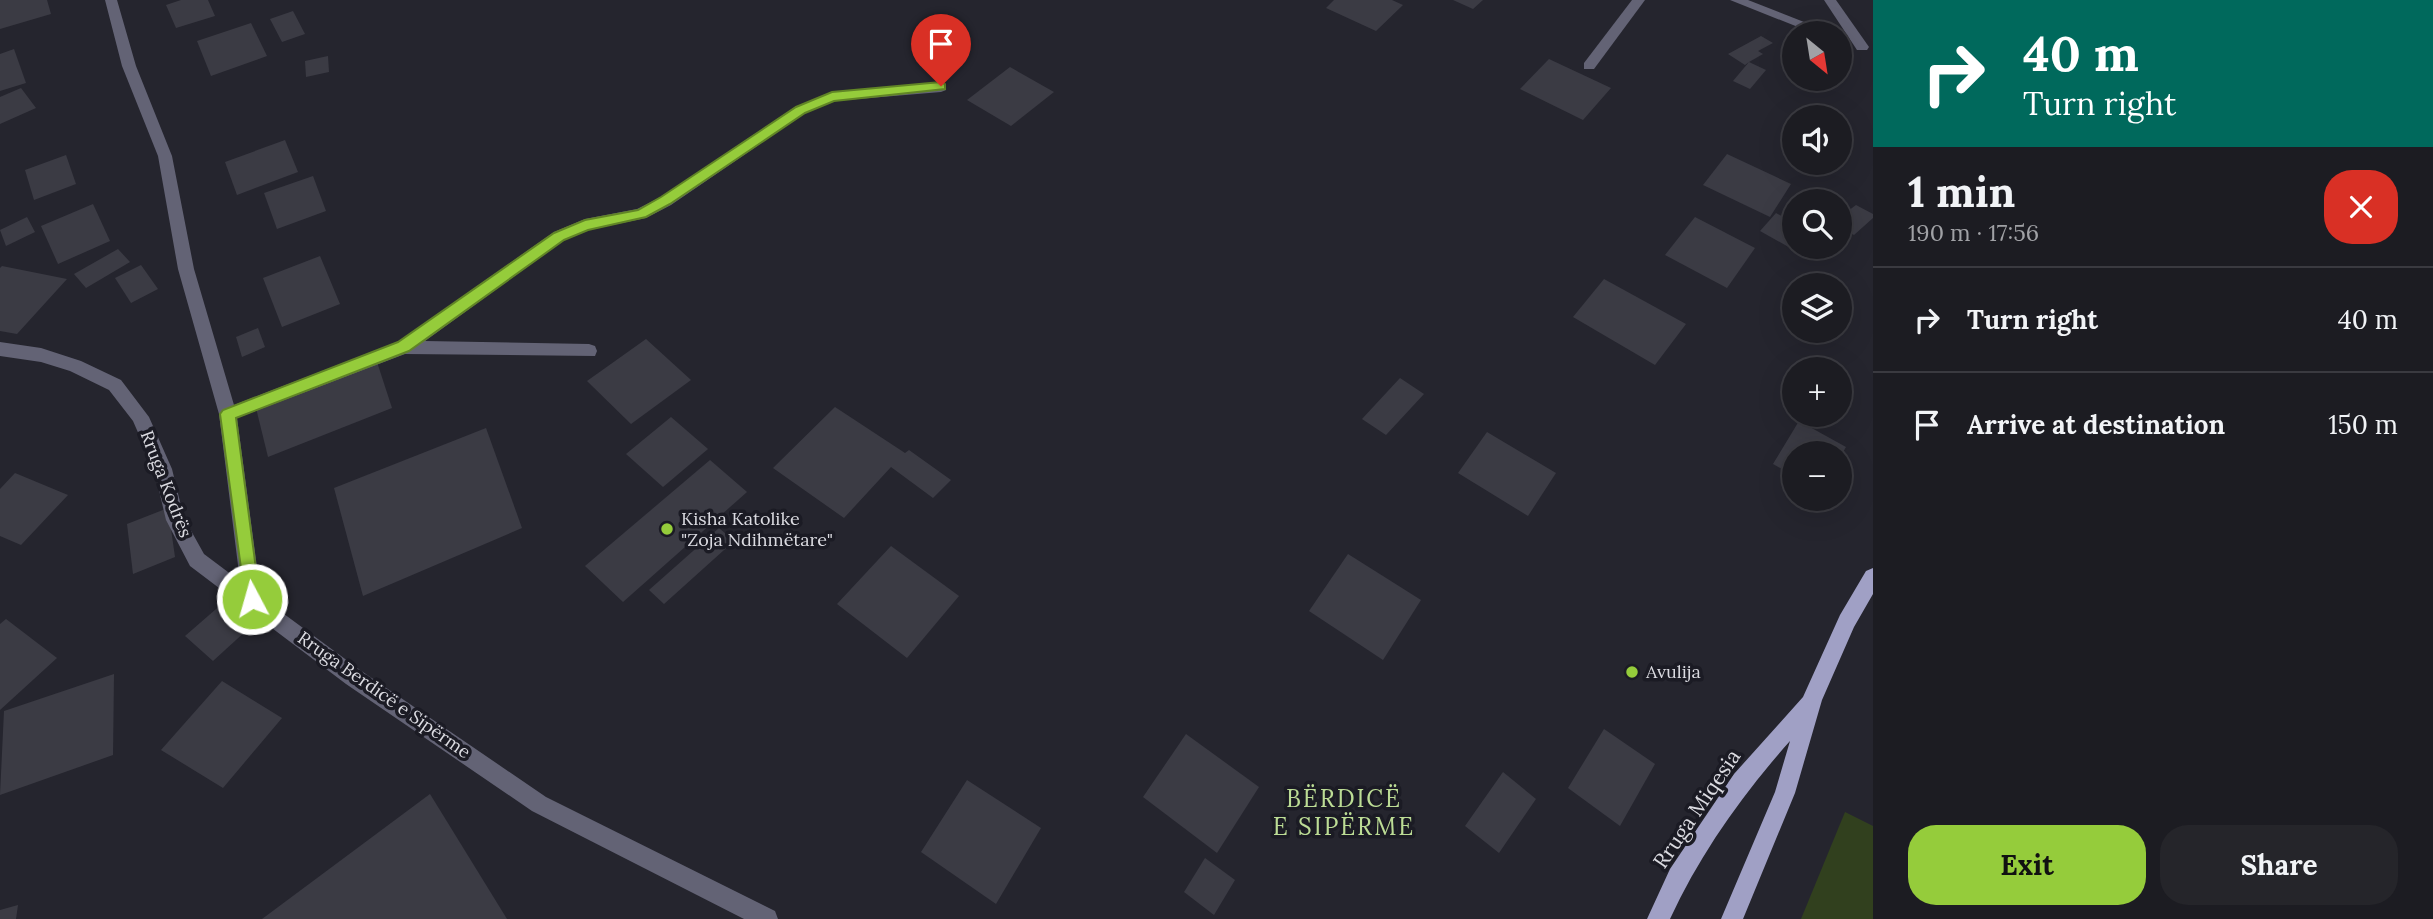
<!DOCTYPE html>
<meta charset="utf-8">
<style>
:root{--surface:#1c1c22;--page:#25252a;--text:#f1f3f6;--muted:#a0a1a5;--line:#3a3a40;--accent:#95cc3b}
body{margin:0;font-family:Lora,serif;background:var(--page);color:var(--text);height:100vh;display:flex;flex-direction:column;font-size:26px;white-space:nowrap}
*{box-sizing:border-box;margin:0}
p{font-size:23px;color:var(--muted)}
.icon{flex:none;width:38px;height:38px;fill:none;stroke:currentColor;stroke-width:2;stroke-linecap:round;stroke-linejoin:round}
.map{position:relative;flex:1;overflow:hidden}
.side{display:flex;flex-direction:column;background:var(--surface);width:560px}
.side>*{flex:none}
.banner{background:#00695c;color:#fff;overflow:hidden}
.needle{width:46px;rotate:150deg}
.tools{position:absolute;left:1782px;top:21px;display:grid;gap:14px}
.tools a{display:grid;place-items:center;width:70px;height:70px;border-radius:50%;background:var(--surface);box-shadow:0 7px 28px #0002,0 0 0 2px var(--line);font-size:35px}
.pin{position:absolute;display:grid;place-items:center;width:60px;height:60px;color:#fff;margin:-72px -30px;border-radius:50% 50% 50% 0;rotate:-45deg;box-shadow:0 0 7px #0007}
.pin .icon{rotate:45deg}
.me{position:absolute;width:77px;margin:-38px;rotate:354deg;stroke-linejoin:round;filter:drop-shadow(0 0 5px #0008)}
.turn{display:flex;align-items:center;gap:24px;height:147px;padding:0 35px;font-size:32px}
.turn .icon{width:91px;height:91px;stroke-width:2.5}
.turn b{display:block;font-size:49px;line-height:60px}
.round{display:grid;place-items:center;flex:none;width:74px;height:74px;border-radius:28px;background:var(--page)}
.summary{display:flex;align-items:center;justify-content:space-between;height:119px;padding:0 35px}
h1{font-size:42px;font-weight:700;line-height:52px}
.action{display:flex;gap:14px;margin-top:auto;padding:14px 35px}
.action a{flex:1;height:80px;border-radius:28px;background:var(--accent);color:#111;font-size:28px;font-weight:700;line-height:80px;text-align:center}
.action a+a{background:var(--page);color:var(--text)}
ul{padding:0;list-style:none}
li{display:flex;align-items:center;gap:21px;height:105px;padding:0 35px;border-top:2px solid var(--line)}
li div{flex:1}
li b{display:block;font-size:26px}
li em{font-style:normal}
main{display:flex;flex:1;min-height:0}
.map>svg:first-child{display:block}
</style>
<main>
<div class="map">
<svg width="1873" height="919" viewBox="0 0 1873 919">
<rect width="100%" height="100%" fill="#25252e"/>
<polygon fill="#31401e" points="1845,812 1873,826 1873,919 1801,919"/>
<g fill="#3b3b44">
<polygon points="0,0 47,0 51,14 0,29"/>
<polygon points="181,0 208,0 215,16 176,28 166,5"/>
<polygon points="1334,0 1392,0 1403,5 1376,31 1326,8"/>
<polygon points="1453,0 1483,0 1473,9"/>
<polygon points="293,11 305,34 282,42 270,19"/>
<polygon points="251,23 267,56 211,76 197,41"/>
<polygon points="1761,36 1773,43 1758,51 1763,54 1749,62 1766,70 1750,89 1733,81 1749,62 1745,65 1728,54"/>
<polygon points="14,49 26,83 0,91 0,54"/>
<polygon points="328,56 329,72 306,77 305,61"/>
<polygon points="1549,59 1611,88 1583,120 1520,89"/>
<polygon points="1010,67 1054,92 1011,126 967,100"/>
<polygon points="21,88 36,108 0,124 0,97"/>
<polygon points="285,140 298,172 237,195 225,162"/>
<polygon points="1727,154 1791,184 1770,217 1703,185"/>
<polygon points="66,155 76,184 34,200 25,170"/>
<polygon points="313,176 326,211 277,229 264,193"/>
<polygon points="93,204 110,241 58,264 41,226"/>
<polygon points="1856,205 1873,214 1873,218 1854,235 1839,226 1839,206 1848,211"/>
<polygon points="1776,213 1794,223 1794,247 1807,247 1801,254 1760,231"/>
<polygon points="27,217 35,232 6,246 0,230"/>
<polygon points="1695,217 1755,248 1727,288 1665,255"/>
<polygon points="118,249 130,262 86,288 74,274"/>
<polygon points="320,256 340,304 282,327 263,278"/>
<polygon points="141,265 158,289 131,303 115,278"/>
<polygon points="2,266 67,279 17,334 0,331 0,268"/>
<polygon points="1604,279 1686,324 1655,365 1573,317"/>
<polygon points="258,328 265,347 242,357 236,337"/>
<polygon points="646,339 691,380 631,424 587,381"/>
<polygon points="377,362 392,408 268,457 256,408"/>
<polygon points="1400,378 1424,394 1386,435 1362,419"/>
<polygon points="835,407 905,453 909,450 951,480 933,498 891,467 844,518 773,468"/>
<polygon points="671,417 708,449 663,487 626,454"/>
<polygon points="1799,421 1846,447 1839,459 1839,453 1794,453 1794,476 1773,464"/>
<polygon points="486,428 522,528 363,596 334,488"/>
<polygon points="1487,432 1556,473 1528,516 1458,473"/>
<polygon points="710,460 747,492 623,602 585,566"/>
<polygon points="15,473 68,495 21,545 0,536 0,489"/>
<polygon points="168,508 175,557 133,574 127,524"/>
<polygon points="719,528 734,541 664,604 649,590"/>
<polygon points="891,546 959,596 907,658 837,604"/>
<polygon points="1348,554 1421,600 1383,660 1309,611"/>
<polygon points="231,596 258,620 213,661 185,636"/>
<polygon points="6,619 57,658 0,710 0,624"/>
<polygon points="114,674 113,755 0,795 4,711"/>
<polygon points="222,681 282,718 223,788 161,750"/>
<polygon points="1604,729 1655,764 1620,826 1568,788"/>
<polygon points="1186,734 1259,787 1217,853 1143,797"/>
<polygon points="1503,772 1536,799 1499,853 1465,826"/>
<polygon points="967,780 1041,828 996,904 921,852"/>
<polygon points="430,794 507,919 262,919"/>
<polygon points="1205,858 1235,880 1214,915 1184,892"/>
<polygon points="18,905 16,919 0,919 0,910"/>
</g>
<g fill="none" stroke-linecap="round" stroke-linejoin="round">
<g fill="#636375" fill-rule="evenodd">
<polygon points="105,0 117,0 136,66 172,156 194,269 234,405 398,342 554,232 585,219 637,209 661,197 795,107 827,94 946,84 946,90 941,92 834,101 805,113 671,205 646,218 588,230 564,240 425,341 589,344 595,346 597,351 595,356 405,354 237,418 261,597 360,670 546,797 775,911 778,919 744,919 532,811 346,684 190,566 166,520 154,469 133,421 109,390 70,371 41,362 0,356 0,342 41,348 81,361 121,380 149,417 172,469 184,518 204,554 240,581 219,414 178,269 158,156 122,66"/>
<polygon points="1632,0 1645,0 1594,69 1584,69 1584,63"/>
<polygon points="1730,0 1748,0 1832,33 1813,33"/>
<polygon points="1824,0 1836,0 1869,47 1867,50 1857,50"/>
</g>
<path fill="#a0a0c5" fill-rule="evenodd" d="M1873,568v26l-19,33 -32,73 -27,93 -52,126h-22l54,-127 15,-51c-48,54 -90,113 -120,178h-23l23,-50 64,-95 69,-77 37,-82 26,-44z"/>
</g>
<polygon fill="#95cc3b" stroke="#618526" stroke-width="2" points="941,82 945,84 945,89 834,101 805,113 670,204 646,217 588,230 564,240 409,351 236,418 260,599 258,605 252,607 246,605 220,414 223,410 398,342 554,233 585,220 638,210 661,197 796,107 832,92"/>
<g fill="#95cc3b" stroke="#1b1b24" stroke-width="2.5">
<circle cx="667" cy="529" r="7"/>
<circle cx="1632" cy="672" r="7"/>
</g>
<g text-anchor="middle" stroke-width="7" stroke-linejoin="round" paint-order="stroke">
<g font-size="18" fill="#dbdbe1" stroke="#1b1b24">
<text transform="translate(166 484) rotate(69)" y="6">Rruga Kodrës</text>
<text transform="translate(384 695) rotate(35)" y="6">Rruga Berdicë e Sipërme</text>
</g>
<g font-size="18" fill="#dbdbe1" stroke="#1b1b24" text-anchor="start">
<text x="681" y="525">Kisha Katolike<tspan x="681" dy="21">"Zoja Ndihmëtare"</tspan></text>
<text x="1646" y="678">Avulija</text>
</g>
<g font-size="21" fill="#dbdbe1" stroke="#1b1b24">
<text transform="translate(1697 809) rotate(-56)" y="7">Rruga Miqesia</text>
</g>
<g font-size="24" letter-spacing="2" fill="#bcdc95" stroke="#1b1b24">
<text x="1344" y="807">BËRDICË<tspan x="1344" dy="28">E SIPËRME</tspan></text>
</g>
</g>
</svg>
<div class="tools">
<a><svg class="needle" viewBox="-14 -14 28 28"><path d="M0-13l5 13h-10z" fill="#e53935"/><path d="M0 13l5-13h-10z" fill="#a0a1a5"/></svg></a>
<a><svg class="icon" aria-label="sound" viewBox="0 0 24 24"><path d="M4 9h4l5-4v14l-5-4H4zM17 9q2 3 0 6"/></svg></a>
<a><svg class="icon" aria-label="search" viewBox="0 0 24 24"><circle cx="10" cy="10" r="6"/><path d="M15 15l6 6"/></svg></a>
<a><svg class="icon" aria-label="layers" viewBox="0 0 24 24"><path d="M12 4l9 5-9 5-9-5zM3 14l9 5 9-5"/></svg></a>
<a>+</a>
<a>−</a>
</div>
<div class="pin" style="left:941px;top:86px;background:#d93025"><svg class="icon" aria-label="arrive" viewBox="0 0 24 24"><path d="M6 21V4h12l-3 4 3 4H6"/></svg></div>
<svg class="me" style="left:252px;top:599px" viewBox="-20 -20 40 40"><circle r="17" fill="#95cc3b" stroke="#fff" stroke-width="3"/><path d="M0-11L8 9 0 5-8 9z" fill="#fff"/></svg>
</div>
<section class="side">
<div class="banner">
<div class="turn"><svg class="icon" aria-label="right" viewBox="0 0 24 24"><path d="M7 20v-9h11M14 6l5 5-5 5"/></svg><div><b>40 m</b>Turn right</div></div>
</div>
<div class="summary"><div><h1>1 min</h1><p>190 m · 17:56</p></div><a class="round" style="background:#d93025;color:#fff"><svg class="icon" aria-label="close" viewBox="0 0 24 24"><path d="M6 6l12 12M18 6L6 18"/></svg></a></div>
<ul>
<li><svg class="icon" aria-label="right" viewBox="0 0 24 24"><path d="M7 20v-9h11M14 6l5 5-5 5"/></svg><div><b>Turn right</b></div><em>40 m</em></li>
<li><svg class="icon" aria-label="arrive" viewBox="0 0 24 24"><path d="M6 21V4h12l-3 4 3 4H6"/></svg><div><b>Arrive at destination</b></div><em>150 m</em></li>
</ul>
<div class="action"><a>Exit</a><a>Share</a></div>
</section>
</main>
